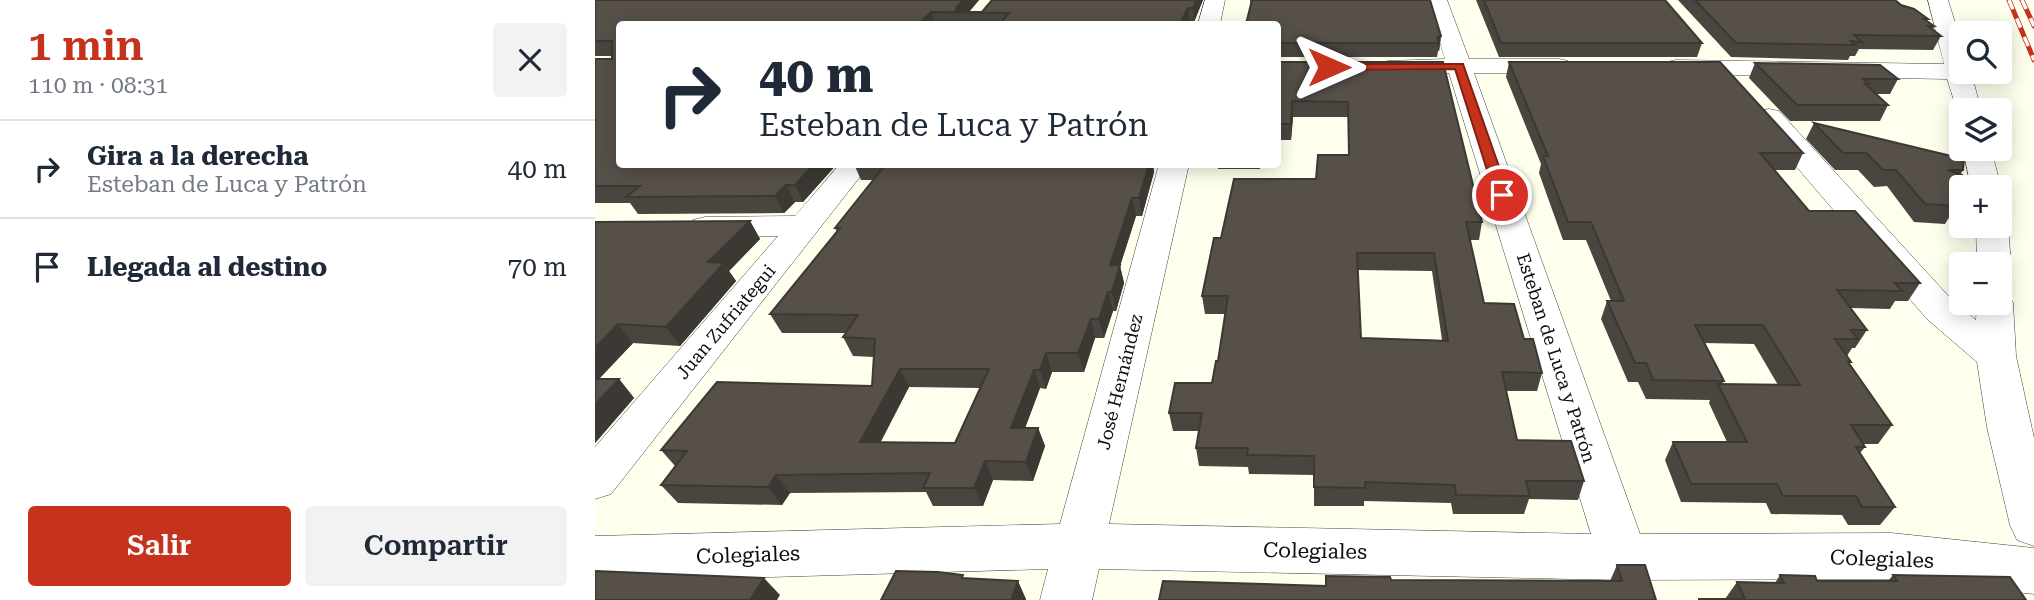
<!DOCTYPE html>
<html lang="es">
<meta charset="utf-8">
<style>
:root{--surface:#fff;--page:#f2f2f3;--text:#1f2937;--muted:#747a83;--line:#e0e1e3;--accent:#c5331d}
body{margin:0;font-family:"Roboto Serif",serif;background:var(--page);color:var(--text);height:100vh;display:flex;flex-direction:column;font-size:26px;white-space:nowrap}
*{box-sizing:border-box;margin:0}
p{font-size:23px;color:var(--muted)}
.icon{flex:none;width:38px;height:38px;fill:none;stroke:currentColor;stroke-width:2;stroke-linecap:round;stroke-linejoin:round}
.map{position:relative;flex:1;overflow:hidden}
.details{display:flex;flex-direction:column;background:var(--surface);width:595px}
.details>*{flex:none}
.guide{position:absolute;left:21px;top:21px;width:665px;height:147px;border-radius:7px;box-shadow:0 4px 18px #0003;background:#fff;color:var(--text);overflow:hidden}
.controls{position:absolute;left:1354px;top:21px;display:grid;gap:14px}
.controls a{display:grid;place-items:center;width:63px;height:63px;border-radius:7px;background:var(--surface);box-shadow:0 4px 18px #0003;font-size:35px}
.pin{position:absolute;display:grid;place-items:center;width:60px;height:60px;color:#fff;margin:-30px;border:4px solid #fff;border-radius:50%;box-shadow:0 2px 7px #0007}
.me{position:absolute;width:77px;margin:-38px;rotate:90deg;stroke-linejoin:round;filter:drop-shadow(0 0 5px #0008)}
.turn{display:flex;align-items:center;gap:24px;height:147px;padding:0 28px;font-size:32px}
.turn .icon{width:91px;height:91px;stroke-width:2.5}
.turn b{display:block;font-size:49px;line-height:60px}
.round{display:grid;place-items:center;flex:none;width:74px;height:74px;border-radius:7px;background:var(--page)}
.headline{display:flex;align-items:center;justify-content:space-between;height:119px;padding:0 28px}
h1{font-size:42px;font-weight:600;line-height:52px;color:var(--accent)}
.button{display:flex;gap:14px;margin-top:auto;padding:14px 28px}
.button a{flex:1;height:80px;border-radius:7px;background:var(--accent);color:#fff;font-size:28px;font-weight:600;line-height:80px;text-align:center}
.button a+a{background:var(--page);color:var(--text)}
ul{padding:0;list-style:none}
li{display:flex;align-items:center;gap:21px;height:98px;padding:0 28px;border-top:2px solid var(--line)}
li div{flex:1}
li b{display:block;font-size:26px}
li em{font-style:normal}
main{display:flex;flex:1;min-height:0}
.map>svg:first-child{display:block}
</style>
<main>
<section class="details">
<div class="headline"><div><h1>1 min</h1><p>110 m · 08:31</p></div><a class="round"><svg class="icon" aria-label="close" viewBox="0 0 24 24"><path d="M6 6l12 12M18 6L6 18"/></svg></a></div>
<ul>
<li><svg class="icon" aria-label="right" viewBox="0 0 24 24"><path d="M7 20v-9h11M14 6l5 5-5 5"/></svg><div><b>Gira a la derecha</b><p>Esteban de Luca y Patrón</p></div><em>40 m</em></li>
<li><svg class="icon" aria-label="arrive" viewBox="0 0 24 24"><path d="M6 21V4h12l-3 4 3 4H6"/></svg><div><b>Llegada al destino</b></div><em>70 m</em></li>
</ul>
<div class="button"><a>Salir</a><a>Compartir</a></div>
</section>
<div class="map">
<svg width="1439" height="600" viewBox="0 0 1439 600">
<rect width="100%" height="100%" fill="#ffffed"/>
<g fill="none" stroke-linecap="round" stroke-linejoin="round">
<g stroke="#404040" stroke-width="1">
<g id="minor">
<polygon points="610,0 630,0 625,24 603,24"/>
<polygon points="832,0 852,0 874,59 964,59 973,61 976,66 973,71 964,73 879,73 1045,534 1296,533 1439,548 1439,594 1296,579 1028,580 504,569 497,600 445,600 453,569 0,582 0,536 465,524 564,164 594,164 514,524 996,534 854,73 801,73 792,71 789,66 792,61 850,59"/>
<polygon points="1333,0 1353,0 1367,45 1367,72 1376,72 1386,110 1367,110 1367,116 1364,116 1352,79 1081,74 1072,72 1069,67 1072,62 1081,60 1349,64"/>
<polygon points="1174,109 1184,111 1358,301 1381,320 1382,303 1405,303 1405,292 1413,294 1418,303 1421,356 1439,438 1439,546 1422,540 1415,525 1392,427 1382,362 1332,319 1164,123 1161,117 1164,111"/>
<polygon points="1368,149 1396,149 1406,187 1405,189 1376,187"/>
<polygon points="245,164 275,164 16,494 0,499 0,447 183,236 110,237 98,234 94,227 98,220 110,217 200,216"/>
<polygon points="1405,218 1413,226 1416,264 1411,272 1405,273 1405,264 1382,264 1381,226 1405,226"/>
</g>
</g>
<use href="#minor" fill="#fff" fill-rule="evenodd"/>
<g stroke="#c5331d" stroke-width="5">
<g id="rail">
<polyline points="1414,0 1439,60"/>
<polyline points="1427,0 1439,26"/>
</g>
</g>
<use href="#rail" stroke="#fff" stroke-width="3.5" stroke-dasharray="10" stroke-linecap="butt"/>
</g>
<g fill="#4a453f" fill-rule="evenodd">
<polygon points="0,0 384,0 374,12 387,12 397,0 608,0 599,22 594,22 593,24 24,24 24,164 242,164 208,202 200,202 189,213 43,214 35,203 0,203 0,59 17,59 17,56 0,56"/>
<polygon points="655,0 835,0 846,36 844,51 843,51 842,57 682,57 682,24 656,7"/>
<polygon points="881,0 1070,0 1107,43 1102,57 904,57"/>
<polygon points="1083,0 1300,0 1306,5 1333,19 1332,21 1339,26 1338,30 1346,36 1338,50 1264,49 1260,56 1255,56 1253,60 1136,57"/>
<path d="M682,62h166l39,160 -3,18h-9l14,63 40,36 18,34 -5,18h-31l11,49 67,41 -6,19 -49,-1 -5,15h-71l-2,-11 -87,-2v5h-50v-31l-65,-1 -1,-7 -49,-1 -3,-18 3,-17h-26l-4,-18 43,-30 6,-22 7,-47h-20l-3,-18 19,-58 95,-59 32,-24v-38h-55l-2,23h-14zM763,270l74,1 10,69 -81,-2z"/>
<path d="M914,62l294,91 -8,17h-21l35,41 111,72 -12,18h-13l-5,8 -39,-1 16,22 -12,18h-3l-5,8 4,6 -2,3 43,60 -14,19h-15l2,3 -5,6 35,54 -15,18h-32l-6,-10 -71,-1 -5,-11 -85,-1 -16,-42 8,-18h54l-18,-39 1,-3 -64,-1 -8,-17h-10l-27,-63 6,-18h4l-25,-61h-23l-24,-67 2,-9 -35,-87zM1109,343l50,1 24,41 -56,-1 2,-3z"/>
<polygon points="1160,63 1303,79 1295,94 1281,94 1293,105 1285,121 1195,121 1154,78"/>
<polygon points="1219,123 1368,170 1365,175 1361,206 1350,224 1319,222 1292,186 1279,187 1263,170 1240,170 1211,139"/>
<path d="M259,164h299l1,8 -12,44h-6l-16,50 4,17 -8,28h-3l-9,27h-9l-11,34h-32l-6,17 -6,-1 -15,40h13l7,18 -12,35 -40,-1 -10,26h-50l-7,-14 -136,1 -8,12 -104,-2 -17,-18 14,-19 -14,-16 211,-64 2,-29 -21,-1 -10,-19 3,-4h-64l-12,-19 67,-82 -2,-4 38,-48h-12zM314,387l71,1 -25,55 -75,-1z"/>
<rect x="623" y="164" width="42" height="5"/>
<polygon points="155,221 165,239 134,271 141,281 85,346 38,343 4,379 24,379 39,398 0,443 0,222"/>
<polygon points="1022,565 1061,600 731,586 796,580 1015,581"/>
<polygon points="1185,575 1222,581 1293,581 1298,575 1431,600 1103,600 1104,599 1130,599 1142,582 1180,583"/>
</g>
<g fill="#3c3833">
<polygon points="368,0 384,0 373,13 361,13 361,8"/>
<polygon points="601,0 608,0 599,22 598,8"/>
<polygon points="593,8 594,22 593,24 585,24"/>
<polygon points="336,12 339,24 324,24"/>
<polygon points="846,36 844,51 843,51 844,43 842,37"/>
<polygon points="697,101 698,117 696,140 696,124"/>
<polygon points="219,164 242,164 208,202 200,185"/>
<polygon points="554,164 558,164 559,172 547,216 544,198"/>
<polygon points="191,185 200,202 189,213 180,196"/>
<polygon points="537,198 541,216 525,266 529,283 521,311 517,292 515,265"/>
<polygon points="155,221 165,239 134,271 141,281 85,346 71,327 113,262"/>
<polygon points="513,292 518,311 509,338 504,319"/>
<polygon points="496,319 500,338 489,372 483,353"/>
<polygon points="23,324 38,343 0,383 0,348"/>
<polygon points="451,353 457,372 451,389 445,370"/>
<polygon points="305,369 314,387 276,461 265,442"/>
<polygon points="439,370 445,388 423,447 416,428"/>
<polygon points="24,379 39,398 0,443 0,405"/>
<polygon points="443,428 450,446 438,481 431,462"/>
<polygon points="390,461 398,480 388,506 379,488"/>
<polygon points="181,475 195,493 187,505 173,487"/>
<polygon points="169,578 185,595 182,600 155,600"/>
<polygon points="423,581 431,599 431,600 416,600"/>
</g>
<g fill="#565049" stroke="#3c3833" stroke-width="2" fill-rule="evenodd">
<polygon points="0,0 368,0 361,8 361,12 387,12 397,0 601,0 598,8 593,8 585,24 405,24 414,13 336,12 324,24 24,24 24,164 219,164 200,185 191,185 180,196 31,197 45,186 0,186 0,59 17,59 17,41 0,41"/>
<polygon points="657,0 835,0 846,36 842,37 844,43 682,43 682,24 651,24"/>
<polygon points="889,0 1070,0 1107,43 906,43"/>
<polygon points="1100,0 1300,0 1306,5 1319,9 1333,19 1329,19 1339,26 1333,26 1346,36 1259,35 1267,42 1256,41 1260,45 1141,43"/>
<path d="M682,62h166l39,160h-16l18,81 30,1 10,35h9l9,34 -40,-1 15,68 54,1 13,40h-58l4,15 -74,-1 -1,-10 -90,-3v6l-51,-1v-31l-67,-1 1,-7h-52l6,-35h-33l6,-30h37l4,-22h2l10,-65h-26l12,-58h7l13,-59h82l2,-24h31l-1,-53 -56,-1 -1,23h-14zM762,253h77l14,88 -87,-3z"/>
<polygon points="914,62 1125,62 1208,153 1165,153 1214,211 1260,211 1325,283 1300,283 1307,291 1242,290 1272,330 1256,330 1263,339 1240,339 1256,362 1253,362 1297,425 1256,425 1270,447 1261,447 1300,507 1267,507 1261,496 1188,496 1182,484 1096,484 1078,442 1152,442 1123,384 1205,385 1168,325 1100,325 1129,381 1058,380 1051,363 1040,363 1012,301 1029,301 996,222 973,222 948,156 953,156"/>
<polygon points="1160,63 1285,65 1303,79 1268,79 1274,84 1270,84 1293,105 1202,105"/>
<polygon points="1219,123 1369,159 1368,170 1353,170 1367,175 1361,206 1330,204 1301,170 1288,170 1271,153 1248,153"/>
<path d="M291,164h263l-10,34h-7l-22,67h10l-8,27h-4l-9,27h-8l-13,34h-32l-6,17h-6l-23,58h27l-12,34 -41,-1 -11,27h-51l7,-15 -154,2 -8,12 -107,-2 26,-34 -26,-1 56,-68 155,4 3,-47 -32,-2 15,-22 -88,-1 70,-86h-5zM305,369h89l-34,74 -95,-1z"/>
<polygon points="155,221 113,262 129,263 71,327 23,324 0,348 0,222"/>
<polygon points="0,379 24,379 0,405"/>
<polygon points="1022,565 1050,565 1061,600 564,600 568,581 731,586 731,576 795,577 796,580 1027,581"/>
<polygon points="0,571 169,578 155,600 0,600"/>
<polygon points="301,571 343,572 368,575 367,578 423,581 416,600 286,600"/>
<polygon points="1185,575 1220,576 1222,581 1302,581 1298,575 1415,577 1431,600 1104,600 1104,599 1150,599 1142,582 1189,583"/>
</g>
<polygon fill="#c5331d" stroke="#802113" stroke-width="2" points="731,64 868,64 914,195 912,198 902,198 900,195 860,69 734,70 731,69"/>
<g text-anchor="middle" stroke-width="7" stroke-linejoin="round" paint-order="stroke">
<g font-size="18" fill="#0d0d0d" stroke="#fff">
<text transform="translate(131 322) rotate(-50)" y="6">Juan Zufriategui</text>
<text transform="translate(961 358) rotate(72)" y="6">Esteban de Luca y Patrón</text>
<text transform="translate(525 382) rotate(-76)" y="6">José Hernández</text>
</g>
<g font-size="21" fill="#0d0d0d" stroke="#fff">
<text transform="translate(720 551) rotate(1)" y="7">Colegiales</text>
<text transform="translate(153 555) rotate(-2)" y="7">Colegiales</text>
<text transform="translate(1287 559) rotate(2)" y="7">Colegiales</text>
</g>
</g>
</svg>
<div class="controls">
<a><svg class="icon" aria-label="search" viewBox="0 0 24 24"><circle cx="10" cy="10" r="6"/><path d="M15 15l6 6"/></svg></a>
<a><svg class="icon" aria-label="layers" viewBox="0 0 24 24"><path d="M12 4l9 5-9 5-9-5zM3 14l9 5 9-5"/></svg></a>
<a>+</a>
<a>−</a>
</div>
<div class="pin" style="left:907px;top:195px;background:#d93025"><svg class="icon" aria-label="arrive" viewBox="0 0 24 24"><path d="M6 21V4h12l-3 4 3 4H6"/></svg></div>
<svg class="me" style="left:734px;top:67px" viewBox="-20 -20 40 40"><path d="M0-17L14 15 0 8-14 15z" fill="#c5331d" stroke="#fff" stroke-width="4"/></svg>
<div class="guide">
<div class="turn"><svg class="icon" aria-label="right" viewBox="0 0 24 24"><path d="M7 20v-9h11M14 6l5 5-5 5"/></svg><div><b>40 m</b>Esteban de Luca y Patrón</div></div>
</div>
</div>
</main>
